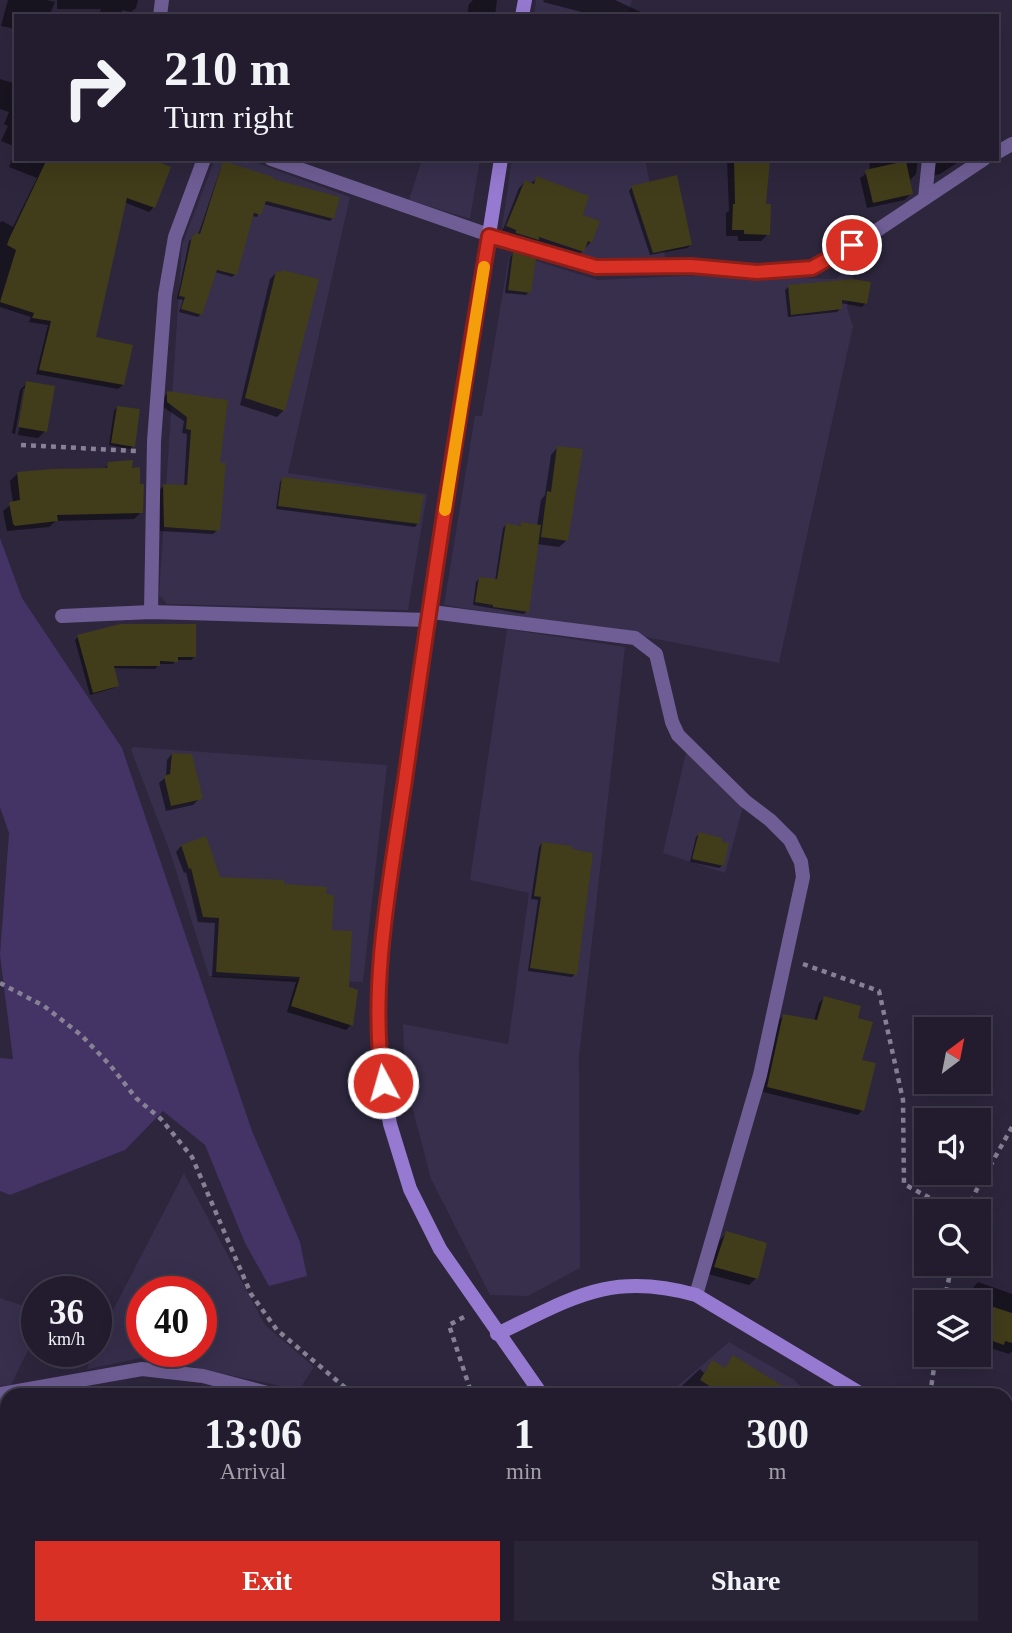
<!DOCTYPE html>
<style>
:root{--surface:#221c2e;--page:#2a2536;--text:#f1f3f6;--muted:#a2a1aa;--line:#3f3a4a;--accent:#d93025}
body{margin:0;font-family:Georgia,serif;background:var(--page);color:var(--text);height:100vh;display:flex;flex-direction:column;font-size:26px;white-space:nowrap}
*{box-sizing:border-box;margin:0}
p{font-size:23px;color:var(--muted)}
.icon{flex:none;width:38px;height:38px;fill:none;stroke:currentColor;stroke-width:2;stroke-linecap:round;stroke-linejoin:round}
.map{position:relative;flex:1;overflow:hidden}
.sheet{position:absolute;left:0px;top:1388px;width:1013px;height:247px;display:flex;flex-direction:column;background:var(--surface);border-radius:21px 21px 0 0;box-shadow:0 7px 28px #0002,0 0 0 2px var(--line)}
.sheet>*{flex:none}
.hud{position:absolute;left:14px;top:14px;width:985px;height:147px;border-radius:0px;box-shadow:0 7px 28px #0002,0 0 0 2px var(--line);background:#221c2e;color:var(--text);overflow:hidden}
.needle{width:46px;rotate:32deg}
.controls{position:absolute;left:914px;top:1017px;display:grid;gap:14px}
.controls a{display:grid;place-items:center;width:77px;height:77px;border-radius:0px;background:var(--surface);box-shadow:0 7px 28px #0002,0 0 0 2px var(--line);font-size:35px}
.speed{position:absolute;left:21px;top:1276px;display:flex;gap:14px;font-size:35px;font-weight:700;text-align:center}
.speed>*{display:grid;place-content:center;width:91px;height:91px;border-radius:50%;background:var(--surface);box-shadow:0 7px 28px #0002,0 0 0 2px var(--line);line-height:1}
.speed small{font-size:18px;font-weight:400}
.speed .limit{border:10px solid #d22;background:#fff;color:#111}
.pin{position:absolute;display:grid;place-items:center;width:60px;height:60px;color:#fff;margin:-30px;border:4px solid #fff;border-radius:50%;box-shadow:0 2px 7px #0007}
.me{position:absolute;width:77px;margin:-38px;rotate:354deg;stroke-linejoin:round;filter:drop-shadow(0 0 5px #0008)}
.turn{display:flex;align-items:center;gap:24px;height:147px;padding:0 35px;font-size:32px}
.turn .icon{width:91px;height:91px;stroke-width:2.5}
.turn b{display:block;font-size:49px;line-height:60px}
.eta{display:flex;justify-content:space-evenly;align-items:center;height:119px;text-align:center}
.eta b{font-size:42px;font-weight:700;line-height:49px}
.primary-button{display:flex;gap:14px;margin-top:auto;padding:14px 35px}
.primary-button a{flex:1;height:80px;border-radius:0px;background:var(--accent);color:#fff;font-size:28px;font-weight:700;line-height:80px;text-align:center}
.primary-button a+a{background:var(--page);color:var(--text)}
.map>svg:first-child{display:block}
</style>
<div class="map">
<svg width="1012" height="1633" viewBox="0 0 1012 1633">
<rect width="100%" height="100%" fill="#2d263d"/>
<g fill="#372f4c" fill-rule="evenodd">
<polygon points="536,0 632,0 627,16 534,16"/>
<polygon points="215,159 246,159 350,197 288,473 427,494 408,610 167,604 159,595 182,245"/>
<polygon points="422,159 480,159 470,219 409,200"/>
<polygon points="512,159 645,159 665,257 595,260 505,232 502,227"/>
<polygon points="514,254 598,280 701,275 836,279 857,258 847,308 853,326 779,663 640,636 444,605 475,416 482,416 509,256"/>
<polygon points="507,629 625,647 579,1057 580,1268 528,1296 490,1295 431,1179 405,1080 403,1024 508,1044 529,893 470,880"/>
<polygon points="133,747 387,765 363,982 209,976 169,849 131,750"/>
<polygon points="686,752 743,807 725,873 663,853"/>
<path d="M184,1173l81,152 49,42 -15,23 -154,-33 -57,12 1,-12 3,-6h4v-8zM142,1292h59v59h-59z"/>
<polygon points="0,1298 37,1310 37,1332 11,1385 0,1386"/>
<polygon points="729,1342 793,1379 809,1394 667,1395"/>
<polygon points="868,1628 964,1628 968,1633 862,1633"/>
</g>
<polygon fill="#443365" points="0,538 22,598 122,748 252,1131 300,1242 307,1276 269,1286 245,1243 205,1145 163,1111 125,1150 10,1195 0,1191 0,1058 13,1059 0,955 9,833 0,807"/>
<g fill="#0007">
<polygon points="8,0 46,0 55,2 49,16 16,16 16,29 1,26"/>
<polygon points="57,0 138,0 136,8 131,12 122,10 121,16 99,16 101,9 57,9"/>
<polygon points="473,0 497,0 495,16 467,16 469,4"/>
<polygon points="544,0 615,0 649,16 597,16 543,2"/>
<polygon points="0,79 16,84 16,147 1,141 8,126 4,124 9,112 0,109"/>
<polygon points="16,150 16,159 159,159 157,163 169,168 153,208 149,212 124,202 94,339 123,385 118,389 36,374 48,325 29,322 31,317 0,307 0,223 2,221 13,227 37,178 9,167"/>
<polygon points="727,159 767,159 764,206 768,234 761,241 738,241 738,236 726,236 726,213 729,211"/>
<polygon points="869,159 918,159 916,174 910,180 911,193 905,200 867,208 860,178 870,171"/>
<polygon points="930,159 963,159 940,174 932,176"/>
<polygon points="224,163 333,218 330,221 263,204 257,217 251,216 235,274 232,277 215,272 201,314 198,317 179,312 183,300 177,299 189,241 196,235 198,235 221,167"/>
<polygon points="537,178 581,216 591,242 577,257 502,232 519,188 525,182 530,184"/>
<polygon points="632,187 691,245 687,248 650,255 629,191"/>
<polygon points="513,254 529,292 526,295 505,293 510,257"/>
<polygon points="276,273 284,410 277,417 240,405 270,279"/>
<polygon points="788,287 866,303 862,307 840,303 841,308 837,312 788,317 785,290"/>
<polygon points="27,383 45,431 38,438 18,435 27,389 23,389 15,434 12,433 20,390"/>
<polygon points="168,393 226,401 218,464 218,530 213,534 160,531 159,490 164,486 184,487 187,434 182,433 184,421 163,407 164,397"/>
<polygon points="117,407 133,446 130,449 109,445 114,411"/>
<polygon points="558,447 567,540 559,547 537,544 527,611 524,614 473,605 476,582 480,578 495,581 503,528 506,525 518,527 521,524 537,526 541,500 545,495 551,455"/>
<polygon points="109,464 130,470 141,512 134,519 56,521 49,527 7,531 3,511 13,503 10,481 17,474 103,470"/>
<polygon points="283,478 418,523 415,527 276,509 280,482"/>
<polygon points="78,637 194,657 191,660 176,660 173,664 159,664 155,669 113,668 117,685 114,688 90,695 75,640"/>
<polygon points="172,754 199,799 193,805 166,811 159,783 166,777 167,760"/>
<polygon points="699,834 723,865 719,868 690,862 696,837"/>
<polygon points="542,843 575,974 572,977 528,971 538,900 531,899 539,847"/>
<polygon points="181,846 219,879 330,931 347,989 351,1025 346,1030 287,1012 296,982 212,977 215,923 198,922 186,872 184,873 176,852"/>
<polygon points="824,998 855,1019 862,1110 858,1115 763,1092 779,1020 784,1015 814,1021 819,1003"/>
<polygon points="727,1233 756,1278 749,1285 708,1274 720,1240"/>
<polygon points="978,1282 1012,1294 1012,1351 1009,1354 978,1344 978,1302 967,1302 972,1289"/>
<polygon points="712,1362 724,1369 788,1395 672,1395 700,1369 704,1373"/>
<polygon points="0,1482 7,1484 7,1525 0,1521"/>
<polygon points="0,1535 7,1536 7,1617 0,1614"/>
<polygon points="148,1628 245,1628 243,1633 163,1633"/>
<polygon points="550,1628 662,1628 657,1633 579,1633 578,1631 577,1633 547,1633"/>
</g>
<g fill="#413c19">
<polygon points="47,159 151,159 171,167 155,208 127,198 96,337 133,345 124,385 39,370 51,321 32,318 34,313 0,302 16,250 7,245 9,239"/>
<polygon points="734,159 770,159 766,204 771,204 770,235 744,234 744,230 732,230 733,204 735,204"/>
<polygon points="223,161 273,177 273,179 340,197 334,219 266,201 261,215 254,213 237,275 217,270 202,315 181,309 185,297 179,296 192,236 194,236 195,233 200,234"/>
<polygon points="906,161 913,194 873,203 865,170"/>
<polygon points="677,175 692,245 653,253 631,186"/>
<polygon points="536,176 589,196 583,215 600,221 592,243 588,241 584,252 539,237 539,240 516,233 516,230 506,226 525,180 534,184"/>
<polygon points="513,252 536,259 531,293 508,290"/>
<polygon points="282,270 319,279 285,411 245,398 276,271 281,272"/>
<polygon points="853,279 871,282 867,304 842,300 842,309 791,315 788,285"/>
<polygon points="26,381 55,386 47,432 18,427"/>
<polygon points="167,391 228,400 220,463 226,463 220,531 164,527 163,484 187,485 191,430 186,429 187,417 167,402"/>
<polygon points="117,406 140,409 135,447 111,443"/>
<polygon points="557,446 583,449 568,541 541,537 547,491 551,492"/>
<polygon points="133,460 132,468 140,467 140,484 144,484 143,513 57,515 58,521 15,526 13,524 9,502 20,500 17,472 52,469 107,468 108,462"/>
<polygon points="282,477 424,495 419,524 278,506"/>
<polygon points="521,522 541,525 529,612 493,607 493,605 475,602 479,577 497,579 506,523 520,526"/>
<polygon points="120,624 196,624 196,657 178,657 178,662 160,661 160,666 114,666 119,686 93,693 77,635"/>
<polygon points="172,753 192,754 203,799 171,806 164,776 170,774"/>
<polygon points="699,832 722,838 722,842 729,843 724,866 692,859"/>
<polygon points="206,836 220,877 284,880 284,884 327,887 326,894 334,895 332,930 352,931 349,987 358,990 353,1026 291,1006 300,977 216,972 219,918 203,917 191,868 189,869 181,845"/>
<polygon points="542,842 572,846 572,849 593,853 577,975 530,968 541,897 534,896"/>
<polygon points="824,996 861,1006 858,1018 873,1022 862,1060 876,1063 864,1111 767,1087 783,1014 817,1020"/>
<polygon points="726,1231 767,1243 758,1279 714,1267"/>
<polygon points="978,1302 1012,1313 1012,1343 1005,1341 1004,1345 978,1336"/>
<polygon points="733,1355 797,1395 724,1395 700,1380 712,1360 725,1368"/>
</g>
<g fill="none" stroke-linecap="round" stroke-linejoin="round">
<g stroke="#868194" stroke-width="4.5" stroke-dasharray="5 5" stroke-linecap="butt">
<polyline points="21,445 136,451"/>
<polyline points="803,964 879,991 903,1100 904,1184 954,1211"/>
<polyline points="0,983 44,1006 81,1035 110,1065 136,1098 161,1119 192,1157 251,1294 277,1330 354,1395"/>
<polyline points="968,1211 976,1191 1012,1127"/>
<polyline points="944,1302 952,1264"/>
<polyline points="464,1317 449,1325 472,1395"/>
<polyline points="930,1395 936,1354"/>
</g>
<g stroke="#6f5e95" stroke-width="14">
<polyline points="160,16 162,0"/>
<polyline points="998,152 1012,144"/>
<polyline points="271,159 489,235 596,267 691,266 757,272 812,268 873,233 984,159"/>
<polyline points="925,198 929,159"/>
<polyline points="151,612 154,441 165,295 175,237 204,159"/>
<polyline points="62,616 151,612 428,620 432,612 635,638 656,654 672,722 678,735 745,801 770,820 790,840 801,862 803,877 760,1075 696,1295"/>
<polyline points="0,1394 142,1369 203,1376 275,1395"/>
<polyline points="0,1523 7,1526"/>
</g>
<g stroke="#967ad1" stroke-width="14">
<polyline points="522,16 525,0"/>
<polyline points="501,159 428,620 385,920 379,998 380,1062 390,1124 410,1189 440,1249 542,1395"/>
<path d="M497,1334c76,-36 113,-63 199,-39l167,100"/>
<polyline points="1006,1458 1012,1460"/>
<polyline points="713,1628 717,1633"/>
</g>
</g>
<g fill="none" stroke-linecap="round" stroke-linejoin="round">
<g stroke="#8d1f18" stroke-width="18">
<path id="route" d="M383,1083c-15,-103 10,-216 24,-317 25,-177 52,-354 82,-530l107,31 95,-1 66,6 55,-4 40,-23"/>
</g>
<use href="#route" stroke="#d93025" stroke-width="12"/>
<polyline stroke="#f59e0b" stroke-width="12" points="445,510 484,267"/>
</g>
</svg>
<div class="controls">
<a><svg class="needle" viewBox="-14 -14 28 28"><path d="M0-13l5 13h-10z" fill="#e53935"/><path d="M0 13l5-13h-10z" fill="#a2a1aa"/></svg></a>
<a><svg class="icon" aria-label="sound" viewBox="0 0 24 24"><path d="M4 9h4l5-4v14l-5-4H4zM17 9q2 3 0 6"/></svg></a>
<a><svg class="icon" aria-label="search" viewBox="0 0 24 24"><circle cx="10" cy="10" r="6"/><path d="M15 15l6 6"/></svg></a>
<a><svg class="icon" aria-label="layers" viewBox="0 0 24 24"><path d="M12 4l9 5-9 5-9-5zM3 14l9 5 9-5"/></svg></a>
</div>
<div class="speed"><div>36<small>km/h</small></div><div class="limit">40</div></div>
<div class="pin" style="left:852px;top:245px;background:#d93025"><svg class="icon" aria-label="arrive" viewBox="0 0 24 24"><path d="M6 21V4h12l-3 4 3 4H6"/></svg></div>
<svg class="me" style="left:383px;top:1083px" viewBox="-20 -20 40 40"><circle r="17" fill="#d93025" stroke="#fff" stroke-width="3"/><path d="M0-11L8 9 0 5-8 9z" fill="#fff"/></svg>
<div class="hud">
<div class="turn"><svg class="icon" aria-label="right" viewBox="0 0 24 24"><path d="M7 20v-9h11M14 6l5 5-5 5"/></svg><div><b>210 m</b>Turn right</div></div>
</div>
<section class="sheet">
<div class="eta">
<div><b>13:06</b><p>Arrival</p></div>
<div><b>1</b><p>min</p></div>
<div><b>300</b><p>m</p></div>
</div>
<div class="primary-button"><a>Exit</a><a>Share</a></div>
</section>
</div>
